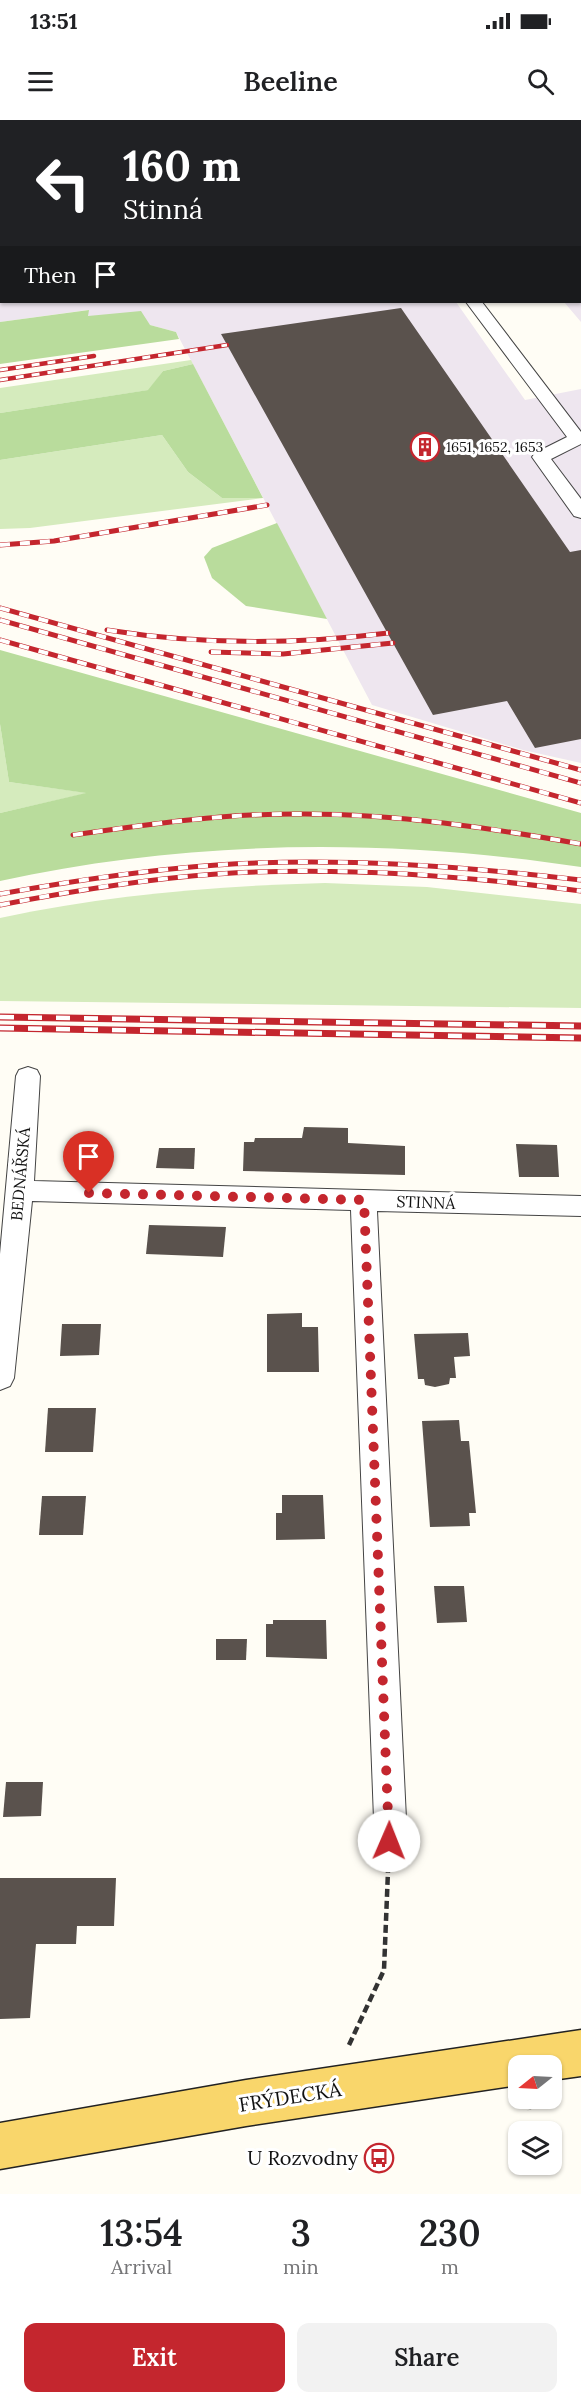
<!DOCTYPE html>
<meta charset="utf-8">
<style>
:root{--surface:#fff;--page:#f2f2f2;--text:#202124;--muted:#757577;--accent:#c4262e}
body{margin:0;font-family:Lora,serif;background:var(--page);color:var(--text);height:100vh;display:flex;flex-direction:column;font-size:22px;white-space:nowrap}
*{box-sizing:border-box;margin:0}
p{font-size:20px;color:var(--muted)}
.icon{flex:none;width:33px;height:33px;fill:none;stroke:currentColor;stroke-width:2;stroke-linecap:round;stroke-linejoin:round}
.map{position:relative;height:2074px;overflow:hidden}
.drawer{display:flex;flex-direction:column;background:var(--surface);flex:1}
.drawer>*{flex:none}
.guide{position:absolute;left:0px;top:0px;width:582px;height:183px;box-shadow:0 2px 4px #0004;background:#202124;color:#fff;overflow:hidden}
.needle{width:39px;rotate:252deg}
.tools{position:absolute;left:508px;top:1935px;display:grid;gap:12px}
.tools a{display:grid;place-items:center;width:54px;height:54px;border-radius:12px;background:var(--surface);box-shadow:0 2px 4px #0004;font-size:30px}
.pin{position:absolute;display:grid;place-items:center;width:51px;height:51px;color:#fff;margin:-62px -26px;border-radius:50% 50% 50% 0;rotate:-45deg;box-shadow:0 0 6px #0007}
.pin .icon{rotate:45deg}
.me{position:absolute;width:66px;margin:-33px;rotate:1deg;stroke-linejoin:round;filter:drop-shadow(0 0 4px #0008)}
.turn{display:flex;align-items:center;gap:21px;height:126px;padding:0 24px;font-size:27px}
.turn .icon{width:78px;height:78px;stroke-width:2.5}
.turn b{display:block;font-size:42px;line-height:51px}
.then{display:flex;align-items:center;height:57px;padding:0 24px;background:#0003;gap:12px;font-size:22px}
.eta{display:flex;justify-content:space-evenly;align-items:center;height:102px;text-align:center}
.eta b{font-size:36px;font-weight:600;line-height:42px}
.button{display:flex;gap:12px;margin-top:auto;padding:12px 24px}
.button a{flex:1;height:69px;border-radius:12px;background:var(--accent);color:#fff;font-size:24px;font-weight:600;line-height:69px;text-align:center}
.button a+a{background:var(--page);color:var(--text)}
.status{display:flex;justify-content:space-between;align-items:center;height:42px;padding:0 30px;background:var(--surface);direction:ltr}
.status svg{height:16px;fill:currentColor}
header{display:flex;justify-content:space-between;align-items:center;height:78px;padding:0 24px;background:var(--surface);font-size:27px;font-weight:600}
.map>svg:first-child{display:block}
</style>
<div class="status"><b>13:51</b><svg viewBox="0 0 49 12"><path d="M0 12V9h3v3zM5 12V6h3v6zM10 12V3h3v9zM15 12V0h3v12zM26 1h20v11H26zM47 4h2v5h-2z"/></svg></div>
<header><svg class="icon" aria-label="menu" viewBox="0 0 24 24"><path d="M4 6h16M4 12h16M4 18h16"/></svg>Beeline<svg class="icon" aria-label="search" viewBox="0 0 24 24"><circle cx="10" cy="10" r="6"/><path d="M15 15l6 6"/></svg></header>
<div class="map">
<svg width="581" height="2074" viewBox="0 0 581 2074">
<rect width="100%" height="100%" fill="#fffdf5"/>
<g fill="#eee6ef">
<polygon points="36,0 324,0 325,1 32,2"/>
<polygon points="482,0 581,0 581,202 564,182 580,182 580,2 471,1"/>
<polygon points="0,7 2,182 456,182 525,280 581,269 581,643 523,630 372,585 176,212 150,205 88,196 88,190 0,202"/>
</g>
<g fill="#d5ebbd">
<polygon points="191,240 193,244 163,251 149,270 0,293 0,268"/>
<polygon points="162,315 188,352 222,378 263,378 30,408 0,409 0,340"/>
<polygon points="0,604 9,662 88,673 0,693"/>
<path d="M325,763l102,4 154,17v104l-581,-7v-83c107,-23 215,-32 325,-35z"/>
</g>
<g fill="#b9dc9c">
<polygon points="89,190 88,196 141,191 150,205 176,212 179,219 0,244 0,202"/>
<polygon points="193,244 263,378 222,378 188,352 162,315 0,340 0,293 148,270 163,251"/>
<polygon points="277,403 327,499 246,486 212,458 204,437 212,428"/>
<path d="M0,530l581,163v54c-191,-29 -392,-28 -581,14v-68l86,-20 -77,-11 -9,-58z"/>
</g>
<g fill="#5a524d">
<polygon points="401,188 570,432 581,430 581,619 535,628 507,581 433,595 221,214"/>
<polygon points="304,1007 348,1008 348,1023 405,1026 405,1055 243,1051 244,1022 254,1022 255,1018 302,1018"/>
<polygon points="516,1024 557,1025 559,1057 519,1057"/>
<polygon points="159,1028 195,1028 194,1049 156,1048"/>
<polygon points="149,1105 226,1107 223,1137 146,1134"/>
<polygon points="302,1193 302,1207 318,1207 319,1252 267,1252 267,1194"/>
<polygon points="62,1204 101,1204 99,1235 60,1236"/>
<polygon points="468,1213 470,1236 454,1237 456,1258 450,1258 449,1264 435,1267 425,1265 424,1259 418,1259 414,1214"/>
<polygon points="48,1288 96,1288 93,1332 45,1332"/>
<polygon points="459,1300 461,1321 469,1321 476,1393 469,1393 470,1406 430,1407 422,1301"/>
<polygon points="282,1375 323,1375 325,1419 276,1420 276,1393 282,1393"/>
<polygon points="42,1376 86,1376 83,1415 39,1415"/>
<polygon points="434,1466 464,1466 467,1502 437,1503"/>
<polygon points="273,1500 326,1500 327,1539 266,1537 266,1504 273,1504"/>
<polygon points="216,1519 247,1519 246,1540 216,1540"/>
<polygon points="6,1662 43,1662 41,1696 3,1697"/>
<polygon points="0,1758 116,1758 114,1806 77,1806 76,1824 36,1824 30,1898 0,1899"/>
</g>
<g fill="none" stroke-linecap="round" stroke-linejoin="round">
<g stroke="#444" stroke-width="2">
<g id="minor">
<polygon points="206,0 231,0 205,2"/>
<polygon points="331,0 345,0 346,2 332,2"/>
<polygon points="0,23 2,23 0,32"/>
<rect x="0" y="128" width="2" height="10"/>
<polygon points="466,182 482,182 581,312 581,324 551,339 581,379 581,398 574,396 532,337 535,333 567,317"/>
<polygon points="28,947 37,950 40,956 34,1061 581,1076 581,1096 377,1091 406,1699 402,1710 390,1715 378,1710 374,1699 351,1090 32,1081 14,1258 10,1266 0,1270 0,1134 16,956 19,950"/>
</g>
</g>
<g stroke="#222" stroke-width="3">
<polygon id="major" points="581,1910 581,1956 552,1960 552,1946 519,1946 519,1965 246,2006 0,2049 0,2003 246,1960"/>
</g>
<g stroke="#333" stroke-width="4.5" stroke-dasharray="8 4" stroke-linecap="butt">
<polyline points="349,1925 384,1850 389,1726"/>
<polyline points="527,1978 529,1990"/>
</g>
<use href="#minor" fill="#fff" fill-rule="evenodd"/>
<use href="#major" fill="#f9d66b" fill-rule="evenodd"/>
<g stroke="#c4262e" stroke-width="4.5">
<g id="rail-far2">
<polyline points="0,250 94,236"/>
<polyline points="0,260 227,225"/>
</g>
</g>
<g stroke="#c4262e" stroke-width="5">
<g id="rail-far1">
<polyline points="0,425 54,421 267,385"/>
<polyline points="0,488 581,650"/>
<polyline points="0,500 581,663"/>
<path d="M107,510c94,15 186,15 281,3"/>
<polyline points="0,520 581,683"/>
<polyline points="211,532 283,534 393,523"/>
<path d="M73,715c77,-11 154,-22 232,-21 93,0 185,14 276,30"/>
<path d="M0,774c72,-13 144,-24 217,-29 122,-8 243,1 364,15"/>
<path d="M0,785c72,-14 144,-26 217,-31 122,-8 243,1 364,17"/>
</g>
</g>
<g stroke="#c4262e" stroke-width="7">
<g id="rail">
<polyline points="0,897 581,906"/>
<polyline points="0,908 581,918"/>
</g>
</g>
<use href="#rail-far2" stroke="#fff" stroke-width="3" stroke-dasharray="8" stroke-linecap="butt"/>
<use href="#rail-far1" stroke="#fff" stroke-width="4" stroke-dasharray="10" stroke-linecap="butt"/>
<use href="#rail" stroke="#fff" stroke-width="4.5" stroke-dasharray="14" stroke-linecap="butt"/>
</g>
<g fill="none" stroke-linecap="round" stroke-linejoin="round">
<polyline stroke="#c4262e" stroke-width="10" stroke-dasharray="0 18" points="89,1073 364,1080 389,1721"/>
</g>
<defs>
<g id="building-ring" transform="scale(1.5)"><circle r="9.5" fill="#fff" stroke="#c4262e" stroke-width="1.5"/><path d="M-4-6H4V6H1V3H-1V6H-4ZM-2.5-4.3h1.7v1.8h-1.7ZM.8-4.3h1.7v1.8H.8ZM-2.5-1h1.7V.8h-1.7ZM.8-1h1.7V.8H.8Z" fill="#c4262e"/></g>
<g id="bus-ring" transform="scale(1.5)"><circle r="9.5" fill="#fff" stroke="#c4262e" stroke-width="1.5"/><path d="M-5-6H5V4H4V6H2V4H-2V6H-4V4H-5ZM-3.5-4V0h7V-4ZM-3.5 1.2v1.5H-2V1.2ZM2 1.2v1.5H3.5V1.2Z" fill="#c4262e"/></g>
</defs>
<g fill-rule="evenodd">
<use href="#building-ring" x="425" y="327"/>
<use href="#bus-ring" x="379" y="2038"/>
</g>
<g text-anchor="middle" stroke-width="6" stroke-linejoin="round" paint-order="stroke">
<g font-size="14" fill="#111" stroke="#fff" text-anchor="start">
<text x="446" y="332">1651, 1652, 1653</text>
</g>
<g font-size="16" fill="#111" stroke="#fff">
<text transform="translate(20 1054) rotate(-85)" y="6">BEDNÁŘSKÁ</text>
<text transform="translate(426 1082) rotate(2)" y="6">STINNÁ</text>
</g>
<g font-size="20" fill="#111" stroke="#fff">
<text transform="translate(290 1977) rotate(-9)" y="7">FRÝDECKÁ</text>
</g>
<g font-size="20" fill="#111" stroke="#fff" text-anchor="end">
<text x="358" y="2045">U Rozvodny</text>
</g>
</g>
</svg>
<div class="tools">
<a><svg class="needle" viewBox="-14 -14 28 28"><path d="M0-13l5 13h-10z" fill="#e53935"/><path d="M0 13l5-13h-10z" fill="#757577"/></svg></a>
<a><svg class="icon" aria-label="layers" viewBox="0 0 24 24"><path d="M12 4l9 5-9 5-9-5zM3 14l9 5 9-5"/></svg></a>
</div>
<div class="pin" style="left:89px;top:1073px;background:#d93025"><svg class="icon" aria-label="arrive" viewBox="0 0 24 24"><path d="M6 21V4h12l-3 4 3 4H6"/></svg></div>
<svg class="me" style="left:389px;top:1721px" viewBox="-20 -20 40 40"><circle r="19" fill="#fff"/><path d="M0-13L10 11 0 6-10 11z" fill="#c4262e"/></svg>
<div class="guide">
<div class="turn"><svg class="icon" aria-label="left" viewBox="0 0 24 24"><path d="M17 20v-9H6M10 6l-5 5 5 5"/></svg><div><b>160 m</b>Stinná</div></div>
<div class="then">Then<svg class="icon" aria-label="arrive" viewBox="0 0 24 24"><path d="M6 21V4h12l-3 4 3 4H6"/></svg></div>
</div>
</div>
<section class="drawer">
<div class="eta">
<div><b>13:54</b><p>Arrival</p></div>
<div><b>3</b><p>min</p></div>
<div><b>230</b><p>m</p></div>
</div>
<div class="button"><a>Exit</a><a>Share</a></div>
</section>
